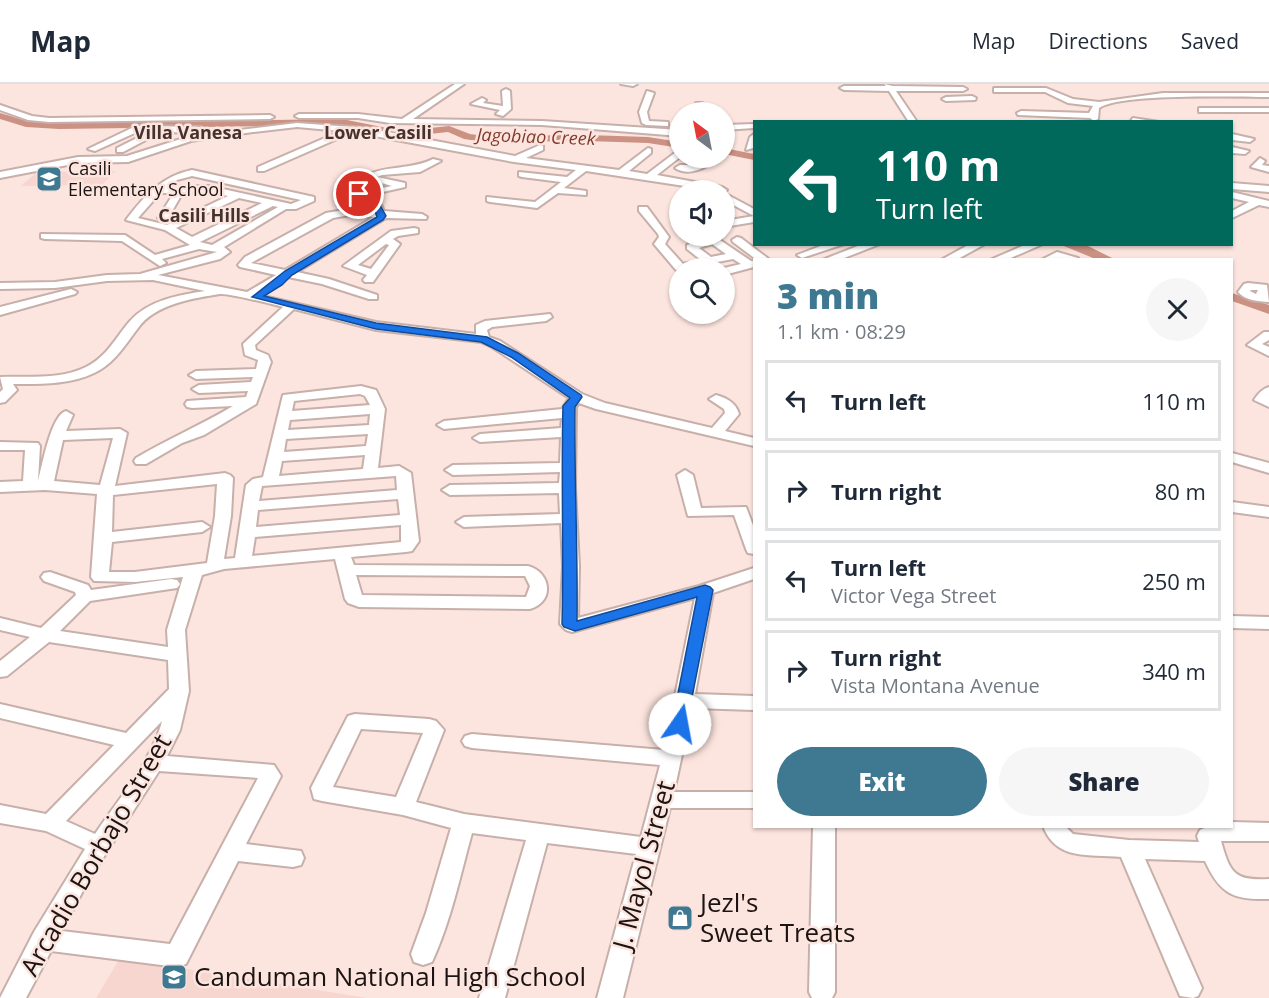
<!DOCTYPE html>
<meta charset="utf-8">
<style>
:root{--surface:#fff;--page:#f6f6f7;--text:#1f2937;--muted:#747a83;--line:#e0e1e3;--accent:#3e7891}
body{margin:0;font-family:"Open Sans",sans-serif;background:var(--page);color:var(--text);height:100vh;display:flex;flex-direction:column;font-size:22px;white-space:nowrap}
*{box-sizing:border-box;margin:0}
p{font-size:20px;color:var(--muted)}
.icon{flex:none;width:33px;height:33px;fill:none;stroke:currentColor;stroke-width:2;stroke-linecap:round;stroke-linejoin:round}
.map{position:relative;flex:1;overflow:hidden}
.sheet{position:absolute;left:753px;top:174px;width:480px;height:570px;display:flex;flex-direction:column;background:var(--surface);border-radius:0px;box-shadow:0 2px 4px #0004}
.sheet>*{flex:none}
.banner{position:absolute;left:753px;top:36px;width:480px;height:126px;border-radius:0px;box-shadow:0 2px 4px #0004;background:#00695c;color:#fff;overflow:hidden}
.needle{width:39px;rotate:328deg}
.fabs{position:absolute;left:669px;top:18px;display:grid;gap:12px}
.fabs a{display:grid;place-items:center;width:66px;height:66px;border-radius:50%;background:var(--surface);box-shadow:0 2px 4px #0004;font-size:30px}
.pin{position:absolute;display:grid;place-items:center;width:51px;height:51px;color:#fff;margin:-26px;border:3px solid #fff;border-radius:50%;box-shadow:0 2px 6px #0007}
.me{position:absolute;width:66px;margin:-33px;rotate:12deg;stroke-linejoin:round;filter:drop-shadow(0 0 4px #0008)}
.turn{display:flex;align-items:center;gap:21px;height:126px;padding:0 24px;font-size:27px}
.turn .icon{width:78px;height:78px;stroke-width:2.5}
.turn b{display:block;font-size:42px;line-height:51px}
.round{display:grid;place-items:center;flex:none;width:63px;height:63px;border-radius:32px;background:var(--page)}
.headline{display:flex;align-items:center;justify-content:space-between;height:102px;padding:0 24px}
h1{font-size:36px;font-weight:800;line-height:45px;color:var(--accent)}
.primary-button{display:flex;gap:12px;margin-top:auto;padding:12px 24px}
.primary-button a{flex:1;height:69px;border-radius:36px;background:var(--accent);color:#fff;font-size:24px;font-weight:800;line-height:69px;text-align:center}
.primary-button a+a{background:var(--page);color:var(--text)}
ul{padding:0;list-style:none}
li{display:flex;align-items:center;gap:18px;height:81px;margin:0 12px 9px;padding:0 12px;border:3px solid var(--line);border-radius:0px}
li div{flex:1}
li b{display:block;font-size:22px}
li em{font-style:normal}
header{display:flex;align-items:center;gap:36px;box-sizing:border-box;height:84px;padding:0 30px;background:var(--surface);border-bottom:2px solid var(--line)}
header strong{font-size:28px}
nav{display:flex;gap:33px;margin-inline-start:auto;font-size:21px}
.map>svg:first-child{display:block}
</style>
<header>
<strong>Map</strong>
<nav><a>Map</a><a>Directions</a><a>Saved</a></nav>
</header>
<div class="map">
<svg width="1269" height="914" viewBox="0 0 1269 914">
<rect width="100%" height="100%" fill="#fde5df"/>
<g fill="#f6d6ce">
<polygon points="116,87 102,101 21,102 37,88"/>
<polygon points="120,874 361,913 366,914 96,914"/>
</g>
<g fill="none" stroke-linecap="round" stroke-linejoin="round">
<g fill="#cb9183" fill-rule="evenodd">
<polygon points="0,29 27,37 59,39 342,35 402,47 449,42 470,50 484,52 587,51 648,53 680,58 680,64 648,59 587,57 484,58 464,55 448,48 402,53 342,41 59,45 26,43 0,35"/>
<polygon points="724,64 754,70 754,76 724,70"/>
<polygon points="1059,160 1086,161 1116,176 1098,176"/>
<polygon points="1232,209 1269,221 1269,230 1232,217"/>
</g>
<g stroke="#c7afaa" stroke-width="4">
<g id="minor">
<polygon points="455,0 464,0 413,35 542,37 680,46 680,52 542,41 390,39 358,34 299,34 295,32 299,30 358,30 402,35"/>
<polygon points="621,0 637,0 633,2"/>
<polygon points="884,0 893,2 963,3 967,5 963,7 896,7 917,38 909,38 889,7 844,6 840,4 844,2 886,2"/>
<path d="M997,4h49l27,11 26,3 64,-9h106v4c-32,0 -148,-4 -170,11l-1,11 -4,2 -4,-3 -72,-3 -1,-2 4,-2 68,2 4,-7 -25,-3 -23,-11h-51v-4z"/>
<polygon points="506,5 510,7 511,25 503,32 496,30 500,26 471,20 482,14 486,16 483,19 503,22 502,7"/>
<polygon points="647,7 654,9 647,28 649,37 668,38 668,42 646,41 642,39 639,28"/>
<polygon points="972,12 976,14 975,16 946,17 942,15 946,13"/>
<polygon points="696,19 702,19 716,28 707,28 696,23"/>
<polygon points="0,21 32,32 49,34 270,31 274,33 270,35 49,38 28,36 0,26"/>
<rect x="1199" y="24" width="70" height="4"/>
<polygon points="1133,34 1159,38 1130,38"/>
<polygon points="297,39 366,44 515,72 540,61 543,62 543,66 526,74 619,86 648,64 651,65 651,69 629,87 647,90 680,65 680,73 657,91 722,103 727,106 724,108 586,87 564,104 586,107 586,111 558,109 537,124 490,118 487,117 487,113 535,118 561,98 522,93 519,92 519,88 567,93 576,86 514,78 353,48 264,87 258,87 258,83 341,47 297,43 253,48 191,57 128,78 78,79 0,94 0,88 78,73 127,72 190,52"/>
<polygon points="754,40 754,44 724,46 724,41"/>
<polygon points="136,42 201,43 205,46 201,49 161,48 123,68 117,68 117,64 149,48 137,48 95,67 88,65"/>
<polygon points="754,50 753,64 746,66 750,53"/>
<polygon points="1232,50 1254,55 1250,58 1232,56"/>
<polygon points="1232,63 1249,67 1245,70 1232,69"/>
<path d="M708,74h9c-10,10 -28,19 -42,10l5,-3h16z"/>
<polygon points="1260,74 1265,77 1262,81 1269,82 1269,88 1251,83"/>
<path d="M433,75l8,2 -21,11 -38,3 -5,2 28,6v4l-40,9 16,9 3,6 38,3 5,3 -1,2 -40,-1 -89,54 32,7 48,16v4h-8l-47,-15 -34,-7 -29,18 117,27 100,12v-9l9,-4 65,-7 2,3 -6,4 -54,6 -5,3 2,7 11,4 82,53 23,9 107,25 13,-15 -1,-4 -15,-10 7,-4c11,3 20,8 23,19l-14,17 29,7v8l-158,-37 -17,-6 -3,4 -1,81 4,78 -1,52 121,-32 55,-18v11l-41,14 -18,101 59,2v14l-62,-2 -18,84h80v16h-84l-47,190h-26l39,-144 -89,-11 -42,155h-26l47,-158 -54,-7c-12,43 -21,88 -40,129l-9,3 -9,-3 -3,-8 15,-41 25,-85 -48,-13 -81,-14 -8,-2 -3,-11 37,-72 7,-2 74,5 7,2 8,9 -28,72 48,12 177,23 19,-72 -188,-17 -7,-2 -3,-5 3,-5 7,-2 192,16 31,-152 -123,34 -6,-2 -6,-6 3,-58 -2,-43 -97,4 -8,-5 8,-5 96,-3 -1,-21 -109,2 -8,-5 8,-5 109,-2 1,-11 -107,3 -8,-5 8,-5 107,-2 1,-26 -81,5 -7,-4 7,-4 81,-6 1,-10 -118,11 -7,-4 7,-4 118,-12 7,-11 -77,-51 -11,-5 -105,-12 -82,-21 -39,36 1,5 12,5 3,7 -15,42 -52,31 -22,8 -36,21h-10l-2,-3 2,-3c32,-19 65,-33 97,-52l-41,2 -5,-1 -2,-3 2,-3 59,-4 2,-6 -49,2 -7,-4 7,-4 52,-3 2,-5 -57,2 -7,-4 7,-4 60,-2 2,-9 -13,-5 -2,-11 40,-37c-11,-3 -55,-14 -63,-13 -26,4 -65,10 -82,34 -13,17 -24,36 -44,45 -24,12 -55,11 -81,11l4,6 -12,12 -5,1v-11l3,-3 -3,-12c27,-1 61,3 86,-10 21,-10 30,-30 44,-46 19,-21 49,-26 75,-30l-52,-11 -46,1 -52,7 -55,1v-6l55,-1 52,-7 33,-1 77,-22 -18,-3 -37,10 4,4 -6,3 -38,-25 -77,-2 -4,-1v-4l84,1 30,20 35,-10 -25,-15 -39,-10c18,-24 36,-44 66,-50l122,27v4l-18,8h-10l-62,38 6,5 -10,7 -62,16 89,17 29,-17 -36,-8 -2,-2 7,-8 81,-44 24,-4 24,2 -20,-13v-4l38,-8 -25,-7v-4c21,-10 44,-5 66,-16zM192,92l109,24 -10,4 -82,-18 -42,1 10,-7zM183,108h26l19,4 -61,29 -29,-7 22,-25h14l-16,25 9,2zM239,114l23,5 -70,34 -16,-9zM273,122l5,1 -66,38 -12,-3zM350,131l24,2 -89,53 -34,-7 82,-45zM361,645l62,4 -27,64 -63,-10z"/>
<polygon points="1232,99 1269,102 1269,108 1232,105"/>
<polygon points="1232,108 1269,117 1269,123 1259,121 1232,134 1232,127 1249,118 1232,114"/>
<polygon points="724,109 754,125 754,138 724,143 724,137 754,132 724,116"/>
<path d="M639,123h8l22,30 -4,7 18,20 18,-4 -14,-11v-4l18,-6v-3h9l37,25h3v6l-30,8v-7l17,-4 -8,-5 -57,11 -22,-26 5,-7 -1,-3 -19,-23zM712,160l14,10 -15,3 -12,-9z"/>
<polygon points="677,123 680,124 680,132 672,126"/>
<path d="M414,144l4,1v4l-20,3 -5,3 7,5 -27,38h-8l-2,-2 4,-5 -24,-9 48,-35zM386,160l3,1 -18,24 -13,-4z"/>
<polygon points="737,153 741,154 770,176 757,176 733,158 732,156"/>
<polygon points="826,160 844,160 802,174 797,171"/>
<polygon points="863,160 880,160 839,176 822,176"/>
<polygon points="970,160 985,160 956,176 941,176"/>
<polygon points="1027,160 1043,160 1006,176 990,176"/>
<polygon points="1057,168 1078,174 1079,176 1041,176"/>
<path d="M1248,199l19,2 2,17c-11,-1 -23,-1 -31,-10l6,-8zM1251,206h7l-2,4 -6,-3z"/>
<polygon points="71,205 77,208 75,210 0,231 0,223"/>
<polygon points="1264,248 1269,248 1269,256 1262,260 1269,263 1269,272 1247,261"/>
<path d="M361,302l15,4 9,19 -7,59 21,-2 12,7 8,68 -7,10 -6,1 -55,5 3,8 174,1c23,6 27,36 2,43l-171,-2 -11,-4 -3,-4 -10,-40 -111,10 -22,6 -17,55 4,61 -9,39 -13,26 107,9 7,11 -35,68 55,7 3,7 -3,7 -8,2 -55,-6 -52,103 -9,3 -126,-16 -25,47h-26l34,-66 51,-83 -39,-18 -46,-8v-18l46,9 68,-69 -114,-27v-14l126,29 43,-44 -1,-29 -119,-18 -42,34 -7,1v-16l30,-24 -30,-7v-12l41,10 35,-33 -1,-3 -31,-11 -3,-4 3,-4 6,-1 38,13 3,5 80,-11 6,1 3,4 -3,4 -87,13 -30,30 108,16 -1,-17 16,-53 -48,5 -41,-1 -3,-4 6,-83 -52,-4 -45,2v-10l23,-1 2,-31h-25v-8l38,1 2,3 -2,35c4,-15 13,-66 28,-70l7,4 -7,16 54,-2 7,4 -12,53 110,-13 5,2 3,3 -2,38 -7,43 11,-1 11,-73 7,-6 10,-2 20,-82zM360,310l5,2 5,9 -78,6 2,-10zM370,330l-1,11 -81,5 2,-10zM368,350l-2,12 -82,6 2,-13zM113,354l-13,47 -46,-4 9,-41zM365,371l-2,14 -84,7 3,-15zM396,392l1,14 -138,11 3,-15zM217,400l-2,32 -8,47 -72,9h-26l3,-30 90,-10 8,-5 -8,-5 -90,10 1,-37zM398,415l2,16 -144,12 2,-17zM401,441v17l-149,14 3,-19zM356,491l169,1 5,10 -4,11 -164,-2zM162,637c-9,38 -45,80 -67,113l-29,-13zM159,687l99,7 -88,166 -108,-13 25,-48z"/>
<path d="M1269,303v20l-15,-7c4,-6 8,-11 15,-13z"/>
<polygon points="1232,369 1269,379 1269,389 1232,378"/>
<polygon points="685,386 693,391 701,424 746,423 754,444 754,470 748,469 746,465 734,431 688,432 677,391"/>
<polygon points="1232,418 1269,423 1269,433 1232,428"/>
<polygon points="1232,532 1269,533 1269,545 1232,544"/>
<path d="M1232,738l37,1v18h-48c9,32 13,40 48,38v20c-36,1 -49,-5 -64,-38l-60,-2 57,129 -4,8 -5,2 -13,-2 -59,-139c-32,-3 -65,4 -78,-31h22l8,8 56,6 70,2 -2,-6 3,-6 9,-4h23z"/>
<polygon points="813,742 835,742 835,908 832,914 812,914 809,908"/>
</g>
</g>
<use href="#minor" fill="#fff" fill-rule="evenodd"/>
</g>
<path fill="#1a73e8" stroke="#114b97" stroke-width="1.5" d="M356,109h6v3l18,9 6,11 -3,4 -91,55 -10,10 -18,11 112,27 111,14 31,16 63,42 1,2 -7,10c-1,71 3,142 2,214l128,-36 5,2 3,3 -27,138h-12l-2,-4 25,-127 -122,34 -11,-4 -2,-3c2,-73 -1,-145 1,-218l7,-8 -59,-41 -30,-15 -105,-13 -124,-32 33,-26 92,-54 -3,-9 -19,-9z"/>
<defs>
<g id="school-square" transform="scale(1.35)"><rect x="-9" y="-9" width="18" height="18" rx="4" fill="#3e7891" stroke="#fde5df"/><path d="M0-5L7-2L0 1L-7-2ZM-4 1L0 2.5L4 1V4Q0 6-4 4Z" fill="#fff"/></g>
<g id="shop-square" transform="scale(1.35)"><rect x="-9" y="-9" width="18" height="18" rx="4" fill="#3e7891" stroke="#fde5df"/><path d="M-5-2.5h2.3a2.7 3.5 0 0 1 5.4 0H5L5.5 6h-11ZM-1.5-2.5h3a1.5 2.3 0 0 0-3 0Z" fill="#fff"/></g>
</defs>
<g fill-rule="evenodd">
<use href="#school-square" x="49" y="95"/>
<use href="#shop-square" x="680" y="834"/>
<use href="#school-square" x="174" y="893"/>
</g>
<g text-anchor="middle" stroke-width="5" stroke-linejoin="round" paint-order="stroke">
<g font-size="18" font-weight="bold" fill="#45322e" stroke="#fde5df">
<text x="188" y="55">Villa Vanesa</text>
<text x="378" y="55">Lower Casili</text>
<text x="204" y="138">Casili Hills</text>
</g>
<g font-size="18" font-style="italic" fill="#833a2b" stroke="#fde5df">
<text transform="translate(536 53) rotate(2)" y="6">Jagobiao Creek</text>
</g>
<g font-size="18" fill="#1c1412" stroke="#fde5df" text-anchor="start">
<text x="68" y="91">Casili<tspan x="68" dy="21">Elementary School</tspan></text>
</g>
<g font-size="26" fill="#1c1412" stroke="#fde5df">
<text transform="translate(96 771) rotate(-60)" y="9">Arcadio Borbajo Street</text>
<text transform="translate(644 781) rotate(-75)" y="9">J. Mayol Street</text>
</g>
<g font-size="26" fill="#1c1412" stroke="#fde5df" text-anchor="start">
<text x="700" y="828">Jezl's<tspan x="700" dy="30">Sweet Treats</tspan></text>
<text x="194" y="902">Canduman National High School</text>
</g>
</g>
</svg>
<div class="fabs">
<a><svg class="needle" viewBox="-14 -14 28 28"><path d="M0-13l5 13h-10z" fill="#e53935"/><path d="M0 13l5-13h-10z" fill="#747a83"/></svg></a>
<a><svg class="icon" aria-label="sound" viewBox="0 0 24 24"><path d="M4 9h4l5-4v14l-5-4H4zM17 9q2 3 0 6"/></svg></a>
<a><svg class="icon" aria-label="search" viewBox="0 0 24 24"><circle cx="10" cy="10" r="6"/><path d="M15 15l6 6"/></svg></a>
</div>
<div class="pin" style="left:359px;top:110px;background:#d93025"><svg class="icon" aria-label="arrive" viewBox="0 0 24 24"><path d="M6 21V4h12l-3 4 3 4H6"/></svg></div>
<svg class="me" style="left:680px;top:640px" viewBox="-20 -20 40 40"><circle r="19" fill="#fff"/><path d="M0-13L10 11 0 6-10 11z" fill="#1a73e8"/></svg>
<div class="banner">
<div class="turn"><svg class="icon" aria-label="left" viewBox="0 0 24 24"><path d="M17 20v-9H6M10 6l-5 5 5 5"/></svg><div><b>110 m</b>Turn left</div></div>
</div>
<section class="sheet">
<div class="headline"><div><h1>3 min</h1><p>1.1 km · 08:29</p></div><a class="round"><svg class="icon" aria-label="close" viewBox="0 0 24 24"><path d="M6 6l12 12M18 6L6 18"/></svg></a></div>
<ul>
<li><svg class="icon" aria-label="left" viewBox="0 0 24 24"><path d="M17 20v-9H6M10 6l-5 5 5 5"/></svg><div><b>Turn left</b></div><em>110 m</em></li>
<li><svg class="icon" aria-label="right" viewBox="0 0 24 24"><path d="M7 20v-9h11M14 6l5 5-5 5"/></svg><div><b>Turn right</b></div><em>80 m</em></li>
<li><svg class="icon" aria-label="left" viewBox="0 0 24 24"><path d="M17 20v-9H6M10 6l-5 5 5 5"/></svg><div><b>Turn left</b><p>Victor Vega Street</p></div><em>250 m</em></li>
<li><svg class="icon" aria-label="right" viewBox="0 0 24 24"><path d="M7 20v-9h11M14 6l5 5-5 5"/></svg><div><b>Turn right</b><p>Vista Montana Avenue</p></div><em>340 m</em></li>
</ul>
<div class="primary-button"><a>Exit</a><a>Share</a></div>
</section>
</div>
